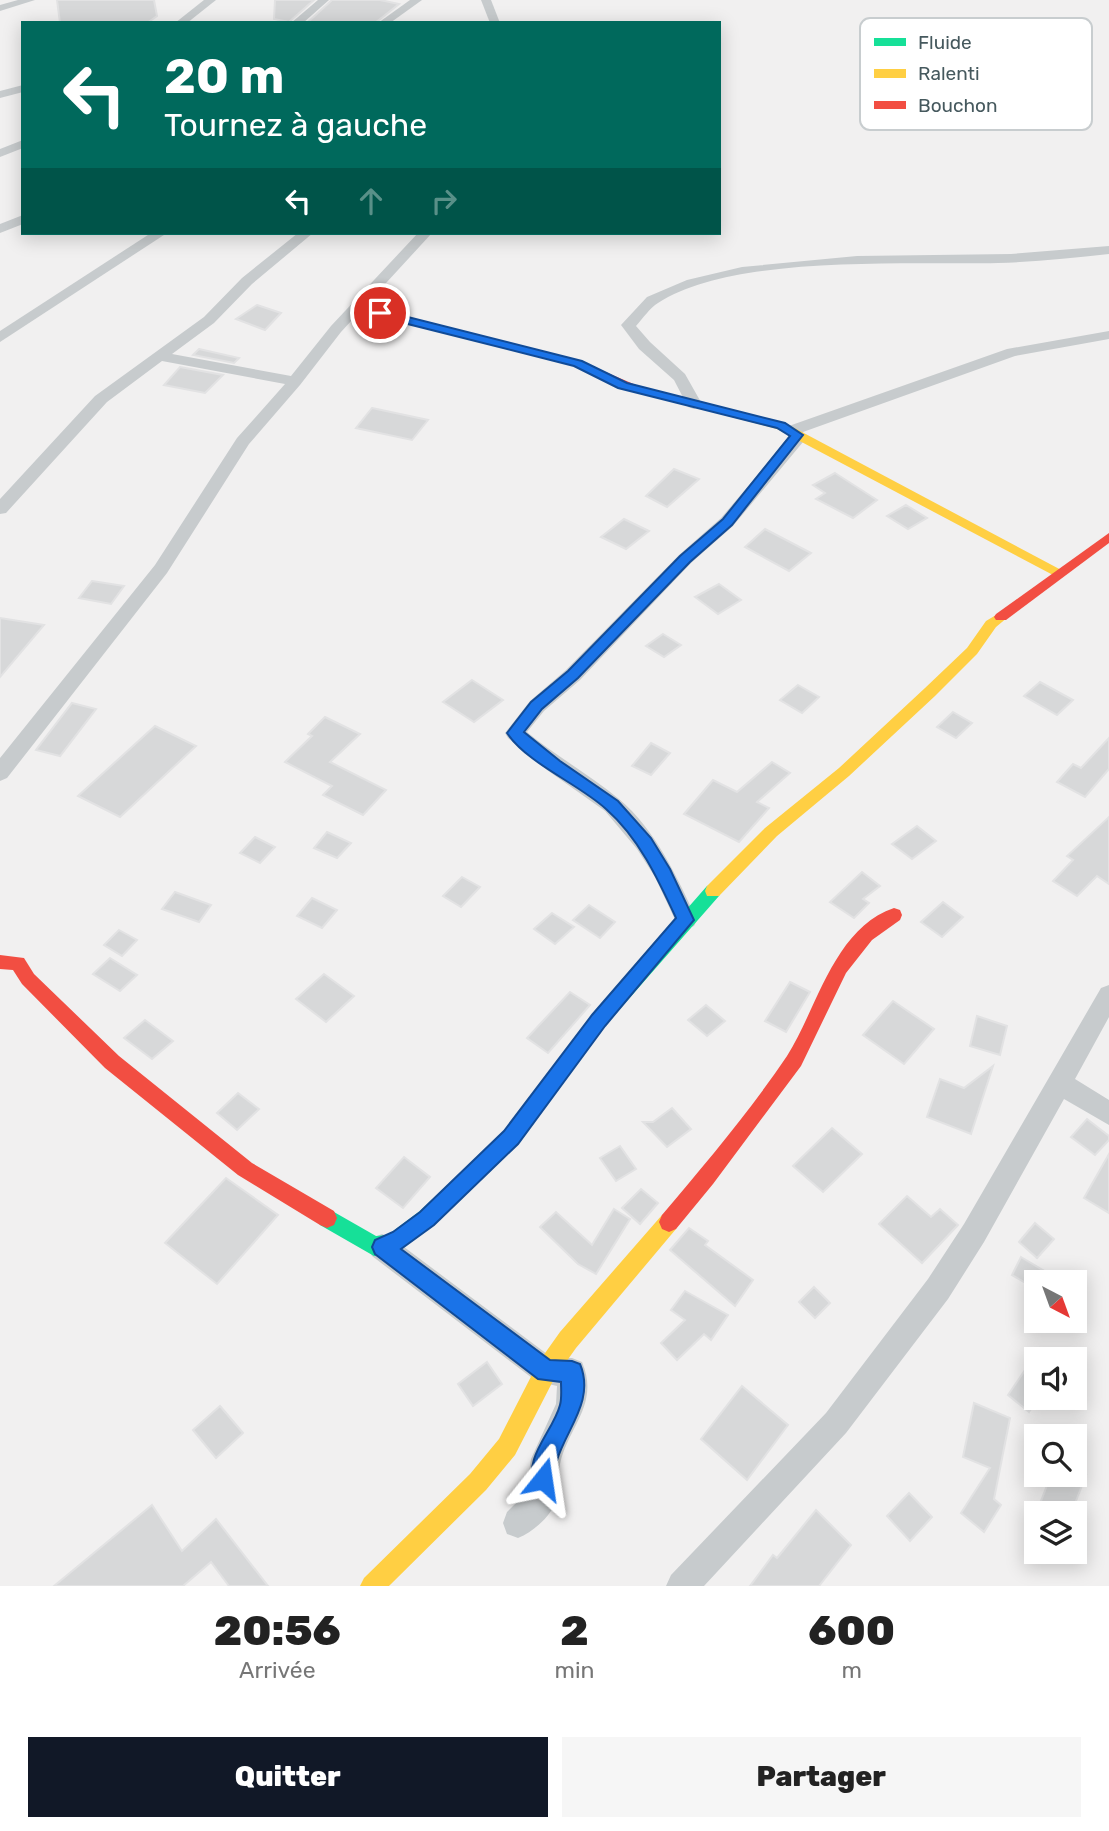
<!DOCTYPE html>
<html lang="fr">
<meta charset="utf-8">
<style>
:root{--surface:#fff;--page:#f6f6f6;--text:#222;--muted:#767676;--accent:#111827}
body{margin:0;font-family:Rubik,sans-serif;background:var(--page);color:var(--text);height:100vh;display:flex;flex-direction:column;font-size:26px;white-space:nowrap}
*{box-sizing:border-box;margin:0}
p{font-size:23px;color:var(--muted)}
.icon{flex:none;width:38px;height:38px;fill:none;stroke:currentColor;stroke-width:2;stroke-linecap:round;stroke-linejoin:round}
.map{position:relative;height:1586px;overflow:hidden}
.sheet{display:flex;flex-direction:column;background:var(--surface);flex:1}
.sheet>*{flex:none}
.top-card{position:absolute;left:21px;top:21px;width:700px;height:214px;border-radius:0px;box-shadow:0 4px 18px #0003;background:#00695c;color:#fff;overflow:hidden}
.needle{width:46px;rotate:139deg}
.buttons{position:absolute;left:1024px;top:1270px;display:grid;gap:14px}
.buttons a{display:grid;place-items:center;width:63px;height:63px;border-radius:0px;background:var(--surface);box-shadow:0 4px 18px #0003;font-size:35px}
.pin{position:absolute;display:grid;place-items:center;width:60px;height:60px;color:#fff;margin:-30px;border:4px solid #fff;border-radius:50%;box-shadow:0 2px 7px #0007}
.me{position:absolute;width:77px;margin:-38px;rotate:15deg;stroke-linejoin:round;filter:drop-shadow(0 0 5px #0008)}
.turn{display:flex;align-items:center;gap:24px;height:147px;padding:0 28px;font-size:32px}
.turn .icon{width:91px;height:91px;stroke-width:2.5}
.turn b{display:block;font-size:49px;line-height:60px}
.lanes{display:flex;align-items:center;height:66px;padding:0 28px;background:#0003;justify-content:center;gap:35px;direction:ltr}
.lanes .off{opacity:.35}
.eta{display:flex;justify-content:space-evenly;align-items:center;height:119px;text-align:center}
.eta b{font-size:42px;font-weight:800;line-height:49px}
.action{display:flex;gap:14px;margin-top:auto;padding:14px 28px}
.action a{flex:1;height:80px;border-radius:0px;background:var(--accent);color:#fff;font-size:28px;font-weight:800;line-height:80px;text-align:center}
.action a+a{background:var(--page);color:var(--text)}
.map>svg:first-child{display:block}
</style>
<div class="map">
<svg width="1109" height="1586" viewBox="0 0 1109 1586">
<rect width="100%" height="100%" fill="#f1f0f0"/>
<g fill="#d7d8d9" stroke="#e2e2e3" stroke-width="2">
<polygon points="57,0 154,0 157,16 147,23 60,23"/>
<polygon points="275,0 314,0 289,22 274,19"/>
<polygon points="332,0 380,0 399,4 375,23 307,23"/>
<polygon points="257,305 281,313 265,330 236,319"/>
<polygon points="199,349 239,358 234,363 193,355"/>
<polygon points="180,367 223,375 205,393 164,385"/>
<polygon points="372,408 428,420 412,440 356,428"/>
<polygon points="674,469 699,479 667,507 646,496"/>
<polygon points="835,473 877,500 853,518 816,499 825,493 813,485"/>
<polygon points="906,505 927,518 908,529 887,516"/>
<polygon points="624,519 649,531 626,549 601,537"/>
<polygon points="765,529 811,553 789,571 745,547"/>
<polygon points="92,581 124,586 111,604 79,598"/>
<polygon points="719,584 741,600 718,614 695,597"/>
<polygon points="0,618 44,625 0,677"/>
<polygon points="663,634 681,645 664,657 646,646"/>
<polygon points="472,680 503,700 474,722 443,702"/>
<polygon points="1040,682 1073,700 1057,715 1024,696"/>
<polygon points="798,685 819,697 802,713 780,700"/>
<polygon points="72,703 96,709 60,756 36,750"/>
<polygon points="953,712 972,723 956,738 937,727"/>
<polygon points="325,717 360,734 330,762 386,790 363,815 323,795 332,786 285,762 312,736 308,734"/>
<polygon points="155,726 196,746 120,817 78,796"/>
<polygon points="1109,738 1109,769 1085,797 1057,782 1073,764 1081,768"/>
<polygon points="651,743 670,753 651,775 632,766"/>
<polygon points="772,762 790,773 757,802 769,808 739,842 684,814 713,780 737,792"/>
<polygon points="1109,817 1109,884 1097,876 1077,896 1053,881 1073,860 1067,856"/>
<polygon points="917,826 936,841 912,859 892,844"/>
<polygon points="327,832 351,843 337,858 314,848"/>
<polygon points="255,837 275,847 260,863 240,853"/>
<polygon points="862,872 880,886 863,899 869,903 854,918 830,902"/>
<polygon points="462,877 480,887 461,907 443,896"/>
<polygon points="175,892 211,905 199,922 162,909"/>
<polygon points="312,898 337,910 322,928 297,916"/>
<polygon points="943,902 963,917 942,937 921,922"/>
<polygon points="589,905 615,922 600,938 573,920"/>
<polygon points="552,913 574,927 555,944 534,929"/>
<polygon points="119,930 137,940 122,956 104,945"/>
<polygon points="110,958 137,975 120,991 93,974"/>
<polygon points="324,974 354,996 326,1022 296,999"/>
<polygon points="790,982 810,992 786,1032 765,1021"/>
<polygon points="570,992 590,1005 548,1053 527,1038"/>
<polygon points="893,1001 934,1029 904,1064 863,1035"/>
<polygon points="706,1005 725,1021 707,1036 688,1020"/>
<polygon points="977,1016 1007,1026 1000,1055 970,1046"/>
<polygon points="145,1020 173,1041 152,1059 124,1038"/>
<polygon points="993,1066 971,1134 927,1117 940,1079 964,1088"/>
<polygon points="238,1093 259,1109 237,1130 217,1113"/>
<polygon points="672,1108 691,1129 667,1147 643,1122 653,1122"/>
<polygon points="1087,1119 1109,1136 1109,1140 1095,1155 1071,1137"/>
<polygon points="832,1128 862,1154 823,1192 793,1166"/>
<polygon points="620,1146 636,1169 616,1181 600,1158"/>
<polygon points="1109,1154 1109,1213 1084,1198"/>
<polygon points="404,1157 430,1177 403,1208 376,1188"/>
<polygon points="226,1178 278,1215 217,1284 165,1243"/>
<polygon points="641,1189 658,1203 640,1224 622,1208"/>
<polygon points="907,1196 931,1217 940,1209 958,1225 922,1263 879,1224"/>
<polygon points="614,1209 630,1219 596,1274 578,1264 540,1227 556,1212 592,1245"/>
<polygon points="1035,1223 1054,1239 1037,1258 1019,1242"/>
<polygon points="689,1228 708,1241 705,1245 753,1280 735,1306 670,1250"/>
<polygon points="1021,1257 1046,1272 1041,1283 1036,1283 1036,1289 1012,1275"/>
<polygon points="814,1287 830,1303 815,1318 799,1302"/>
<polygon points="685,1291 728,1315 711,1340 704,1334 677,1360 661,1343 685,1320 671,1310"/>
<polygon points="1040,1348 1056,1360 1036,1360 1036,1398 1038,1398 1029,1412 1008,1395"/>
<polygon points="487,1362 502,1384 473,1406 458,1384"/>
<polygon points="742,1386 788,1425 747,1480 701,1439"/>
<polygon points="974,1403 1010,1418 994,1499 1001,1505 984,1532 961,1513 990,1468 963,1457"/>
<polygon points="220,1406 243,1433 216,1458 193,1430"/>
<polygon points="1051,1475 1086,1475 1071,1514 1036,1514"/>
<polygon points="909,1493 932,1517 910,1541 887,1516"/>
<polygon points="152,1505 182,1551 216,1519 268,1586 229,1586 211,1562 183,1586 54,1586"/>
<polygon points="816,1510 851,1545 819,1586 750,1586 773,1555 777,1558"/>
</g>
<g fill="none" stroke-linecap="round" stroke-linejoin="round">
<g fill="#c7cbcd" fill-rule="evenodd">
<polygon points="18,0 35,0 0,11 0,5"/>
<polygon points="204,0 216,0 187,23 175,23"/>
<polygon points="318,0 329,0 303,23 291,23"/>
<polygon points="410,0 422,0 390,23 378,23"/>
<polygon points="481,0 491,0 500,23 490,23"/>
<polygon points="23,85 23,92 0,98 0,91"/>
<polygon points="23,140 23,148 0,157 0,149"/>
<polygon points="23,215 23,224 0,233 0,224"/>
<polygon points="151,233 167,233 0,342 0,331"/>
<polygon points="298,233 313,233 252,284 214,323 172,354 291,376 331,326 418,233 432,233 341,332 300,385 249,444 167,573 7,778 0,781 0,758 155,565 237,438 285,384 162,361 107,402 6,513 0,514 0,499 95,396 204,317 242,278"/>
<path d="M1109,246v8c-37,4 -74,8 -111,9 -89,2 -266,-9 -340,40 -8,5 -15,15 -22,23l14,16 35,32 17,30 -8,5 -6,-2 -14,-27 -35,-31 -18,-24 26,-28 40,-17 55,-13 115,-11 154,-2z"/>
<path d="M1109,331v8l-94,17 -212,76 2,7 -2,3 -70,84 -42,37 -111,117 -36,31 -17,21c29,24 63,43 92,67 37,31 58,78 78,121l-3,6 -8,3 -8,-3 -23,-49 -18,-28 -32,-38 -58,-41 -39,-32 -3,-5 25,-32 36,-31 113,-115 42,-37 68,-80 -5,-8 2,-3 221,-78z"/>
<polygon points="1109,985 1109,1017 1075,1079 1109,1100 1109,1125 1064,1099 984,1242 948,1299 846,1433 704,1586 666,1586 671,1575 826,1413 928,1279 964,1224 1101,988"/>
<path d="M382,1234l10,4 159,119 21,1 10,4c18,42 -14,65 -22,102 -3,15 -1,34 -9,47 -8,12 -21,22 -33,27l-11,-4 -4,-11 4,-11 19,-19 5,-34 25,-55 1,-18 -21,-5 -164,-125 -4,-9 4,-9z"/>
</g>
<polygon fill="#16e098" fill-rule="evenodd" points="713,884 719,886 721,891 719,896 605,1026 518,1144 434,1225 399,1251 374,1256 320,1225 317,1218 320,1211 327,1208 376,1236 388,1235 420,1211 504,1132 593,1016 707,886"/>
<g fill="#ffcf43" fill-rule="evenodd">
<polygon points="644,388 785,423 1065,572 1058,576 1053,575 777,429 640,393 638,391"/>
<polygon points="1001,612 1006,614 1008,617 996,627 977,654 935,696 849,776 777,836 719,896 707,896 705,891 707,886 765,828 839,768 925,688 967,648 986,621"/>
<polygon points="669,1212 676,1215 679,1222 676,1229 576,1348 554,1379 515,1455 486,1490 389,1586 360,1586 364,1578 470,1474 499,1439 538,1363 560,1332 662,1215"/>
</g>
<g fill="#f24e42" fill-rule="evenodd">
<polygon points="356,304 582,362 650,391 644,394 618,387 574,366 352,309 351,307"/>
<polygon points="1109,533 1109,543 1006,620 996,620 994,617 996,614"/>
<path d="M894,908l6,2 2,5 -2,5 -28,20 -26,33 -45,93 -88,118 -37,45 -7,3 -7,-3 -3,-7 3,-7c43,-51 88,-104 125,-159 30,-47 47,-128 107,-148z"/>
<polygon points="0,955 24,958 34,974 119,1056 252,1163 334,1211 337,1218 334,1225 327,1228 320,1225 238,1175 105,1068 22,984 13,970 0,969"/>
</g>
</g>
<path fill="#1a73e8" stroke="#114b97" stroke-width="2" d="M380,310l202,51 45,22 158,40 18,12 -71,90 -42,37 -112,116 -36,31 -18,23 36,29 58,40 33,37 19,31 24,51 -89,106 -87,118 -84,81 -33,24 149,111 22,1 8,3c15,36 -13,64 -23,96 -3,9 -2,18 -6,27l-8,4 -8,-4c-13,-29 18,-55 25,-82 2,-7 1,-16 1,-23l-23,-3 -163,-125 -3,-7 3,-7 18,-8 27,-20 84,-81 88,-116 84,-97c-18,-39 -37,-80 -70,-109 -27,-25 -78,-45 -99,-76l24,-31 37,-31 112,-115 43,-37 67,-83 -13,-8 -159,-40 -44,-22 -198,-50 -2,-3z"/>
<rect x="860" y="18" width="232" height="112" rx="10" fill="#fff" stroke="#c8cdcf" stroke-width="2"/>
<rect x="874" y="38" width="32" height="8" fill="#16e098"/>
<rect x="874" y="69" width="32" height="9" fill="#ffcf43"/>
<rect x="874" y="101" width="32" height="8" fill="#f24e42"/>
<g font-size="19" fill="#46595e">
<text x="918" y="49">Fluide</text>
<text x="918" y="80">Ralenti</text>
<text x="918" y="112">Bouchon</text>
</g>
</svg>
<div class="buttons">
<a><svg class="needle" viewBox="-14 -14 28 28"><path d="M0-13l5 13h-10z" fill="#e53935"/><path d="M0 13l5-13h-10z" fill="#767676"/></svg></a>
<a><svg class="icon" aria-label="sound" viewBox="0 0 24 24"><path d="M4 9h4l5-4v14l-5-4H4zM17 9q2 3 0 6"/></svg></a>
<a><svg class="icon" aria-label="search" viewBox="0 0 24 24"><circle cx="10" cy="10" r="6"/><path d="M15 15l6 6"/></svg></a>
<a><svg class="icon" aria-label="layers" viewBox="0 0 24 24"><path d="M12 4l9 5-9 5-9-5zM3 14l9 5 9-5"/></svg></a>
</div>
<div class="pin" style="left:380px;top:313px;background:#d93025"><svg class="icon" aria-label="arrive" viewBox="0 0 24 24"><path d="M6 21V4h12l-3 4 3 4H6"/></svg></div>
<svg class="me" style="left:543px;top:1479px" viewBox="-20 -20 40 40"><path d="M0-17L14 15 0 8-14 15z" fill="#1a73e8" stroke="#fff" stroke-width="4"/></svg>
<div class="top-card">
<div class="turn"><svg class="icon" aria-label="left" viewBox="0 0 24 24"><path d="M17 20v-9H6M10 6l-5 5 5 5"/></svg><div><b>20 m</b>Tournez à gauche</div></div>
<div class="lanes"><svg class="icon" aria-label="left" viewBox="0 0 24 24"><path d="M17 20v-9H6M10 6l-5 5 5 5"/></svg><svg class="icon off" aria-label="ahead" viewBox="0 0 24 24"><path d="M12 20V5M6 11l6-6 6 6"/></svg><svg class="icon off" aria-label="right" viewBox="0 0 24 24"><path d="M7 20v-9h11M14 6l5 5-5 5"/></svg></div>
</div>
</div>
<section class="sheet">
<div class="eta">
<div><b>20:56</b><p>Arrivée</p></div>
<div><b>2</b><p>min</p></div>
<div><b>600</b><p>m</p></div>
</div>
<div class="action"><a>Quitter</a><a>Partager</a></div>
</section>
